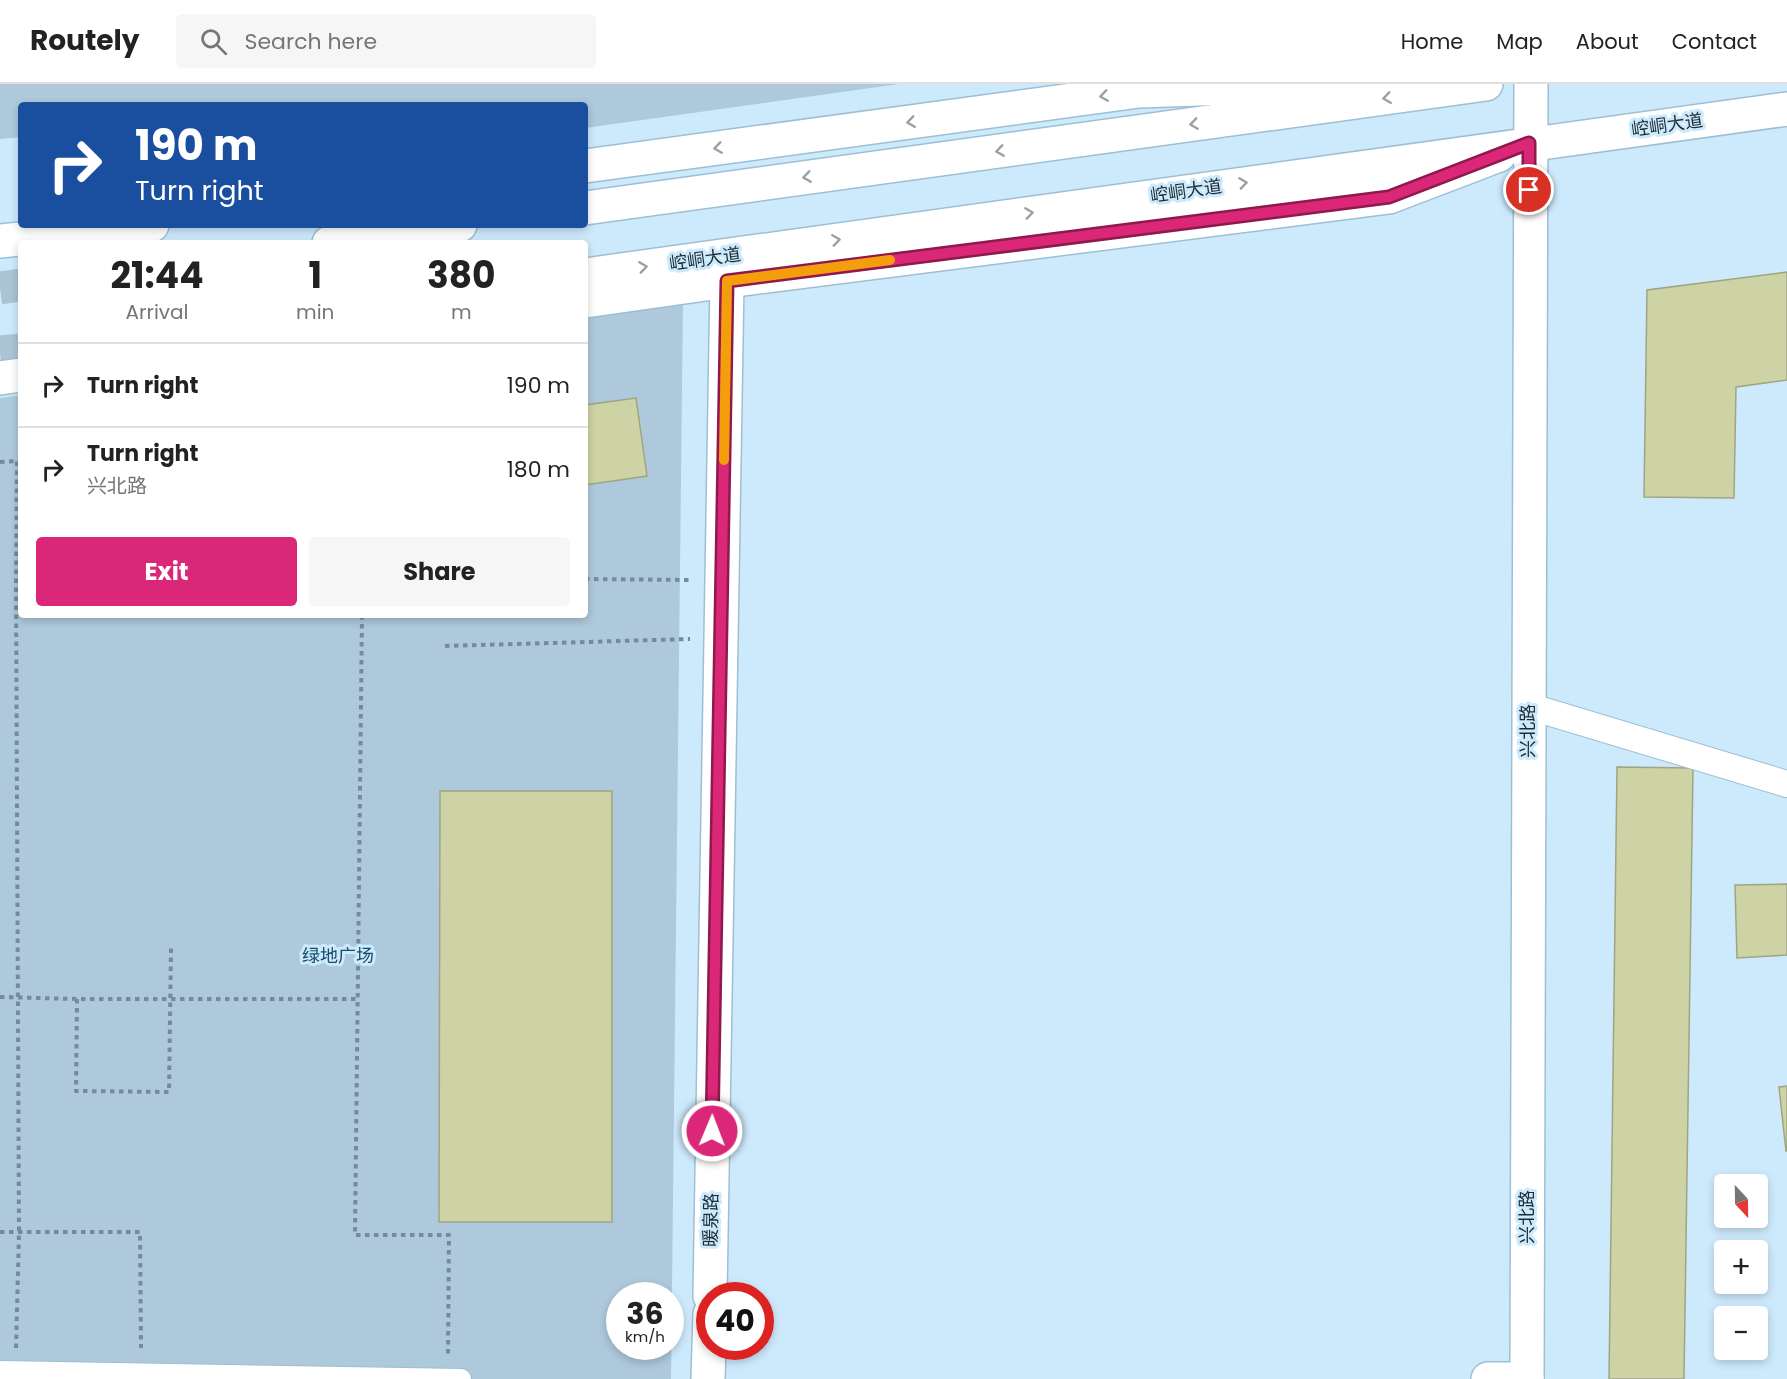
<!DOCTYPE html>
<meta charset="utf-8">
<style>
:root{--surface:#fff;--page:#f6f6f6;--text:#222;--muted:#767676;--line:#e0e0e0;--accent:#db2777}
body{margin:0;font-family:Poppins,"Noto Sans SC",sans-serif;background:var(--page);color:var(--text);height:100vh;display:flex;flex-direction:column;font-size:22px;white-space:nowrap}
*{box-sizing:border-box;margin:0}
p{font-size:20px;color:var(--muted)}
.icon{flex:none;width:33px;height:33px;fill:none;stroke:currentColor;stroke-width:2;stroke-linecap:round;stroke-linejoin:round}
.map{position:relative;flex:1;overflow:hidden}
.drawer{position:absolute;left:18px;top:156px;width:570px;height:378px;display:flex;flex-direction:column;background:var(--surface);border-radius:6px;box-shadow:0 3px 9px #0003}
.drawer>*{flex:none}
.banner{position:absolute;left:18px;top:18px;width:570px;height:126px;border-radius:6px;box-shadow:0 3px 9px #0003;background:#1a4fa0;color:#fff;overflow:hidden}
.needle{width:39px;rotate:158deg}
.buttons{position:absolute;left:1714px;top:1090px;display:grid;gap:12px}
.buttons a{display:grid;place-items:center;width:54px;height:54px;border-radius:6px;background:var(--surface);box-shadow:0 3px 9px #0003;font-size:30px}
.speed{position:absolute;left:606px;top:1198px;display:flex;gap:12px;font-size:30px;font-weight:700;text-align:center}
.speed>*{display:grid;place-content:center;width:78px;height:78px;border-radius:50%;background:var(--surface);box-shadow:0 3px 9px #0003;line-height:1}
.speed small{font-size:15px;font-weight:400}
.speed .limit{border:9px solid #d22;background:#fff;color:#111}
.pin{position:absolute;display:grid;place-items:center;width:51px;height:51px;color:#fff;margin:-26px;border:3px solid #fff;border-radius:50%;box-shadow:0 2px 6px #0007}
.me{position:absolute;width:66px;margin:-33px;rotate:1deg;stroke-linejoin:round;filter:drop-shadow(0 0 4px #0008)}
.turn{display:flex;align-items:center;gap:21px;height:126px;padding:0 18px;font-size:27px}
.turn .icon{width:78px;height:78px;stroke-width:2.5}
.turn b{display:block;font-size:42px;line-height:51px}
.eta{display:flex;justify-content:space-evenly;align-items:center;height:102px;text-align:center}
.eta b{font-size:36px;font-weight:700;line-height:42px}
.action{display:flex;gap:12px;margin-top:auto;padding:12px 18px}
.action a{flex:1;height:69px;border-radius:6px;background:var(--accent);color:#fff;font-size:24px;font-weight:700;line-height:69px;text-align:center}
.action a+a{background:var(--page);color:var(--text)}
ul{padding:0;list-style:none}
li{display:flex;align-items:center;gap:18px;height:84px;padding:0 18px;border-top:2px solid var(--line)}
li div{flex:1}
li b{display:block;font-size:22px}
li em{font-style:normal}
header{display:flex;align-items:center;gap:36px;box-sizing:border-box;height:84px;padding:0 30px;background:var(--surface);border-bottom:2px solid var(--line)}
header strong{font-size:28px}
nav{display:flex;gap:33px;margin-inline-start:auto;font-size:21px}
.search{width:420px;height:54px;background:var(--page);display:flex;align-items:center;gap:15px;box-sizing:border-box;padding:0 21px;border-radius:6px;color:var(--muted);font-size:22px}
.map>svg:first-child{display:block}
</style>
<header>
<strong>Routely</strong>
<div class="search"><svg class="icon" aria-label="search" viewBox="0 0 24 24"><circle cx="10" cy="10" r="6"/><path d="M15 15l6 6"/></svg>Search here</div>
<nav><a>Home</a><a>Map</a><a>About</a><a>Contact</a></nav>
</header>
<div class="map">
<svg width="1787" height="1295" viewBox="0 0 1787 1295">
<rect width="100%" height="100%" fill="#cdeafc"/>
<g fill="#aec9db" fill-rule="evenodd">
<polygon points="0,0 899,0 585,44 585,21 21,21 21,53 0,55"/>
<path d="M683,215l-12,1080h-671v-981l21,-3v220h564v-302zM620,1212h50v51h-50z"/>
</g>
<g fill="#cdd3a4" stroke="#a0a482" stroke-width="1.5">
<polygon points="1787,188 1787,296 1736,303 1734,414 1644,413 1647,206"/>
<polygon points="636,314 647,392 585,401 585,321"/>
<polygon points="1617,683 1693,684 1684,1295 1609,1295"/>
<polygon points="440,707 612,707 612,1138 439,1138"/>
<polygon points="1787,800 1787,871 1737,874 1735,801"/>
<polygon points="1787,1002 1787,1067 1786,1067 1779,1003"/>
</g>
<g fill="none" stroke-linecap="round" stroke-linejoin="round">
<g stroke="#aac4d4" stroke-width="33" stroke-dasharray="33 16" stroke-linecap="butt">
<polyline points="0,204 21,201"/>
<polyline points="0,268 21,266"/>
</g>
<g stroke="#9dbfd5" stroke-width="22">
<polyline id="pedestrian" points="0,1287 461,1295"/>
</g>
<g stroke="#9dbfd5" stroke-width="28">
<polyline id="minor" points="1528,622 1787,700"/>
</g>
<g stroke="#9dbfd5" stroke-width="36">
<g id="tertiary">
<polyline points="585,82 1139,7 1351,0"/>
<polyline points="0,157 152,141"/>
<polyline points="585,217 727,197 1389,113 1499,71"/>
<polyline points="0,294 21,291"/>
<polyline points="710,1212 727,197"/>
<polyline points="708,1295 710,1230"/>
<polyline points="1488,1295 1527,1295"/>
<polyline points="1527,1295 1531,0"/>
</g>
</g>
<g stroke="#9dbfd5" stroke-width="36">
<g id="primary">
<polyline points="585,124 1486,0"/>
<polyline points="329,159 460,141"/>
<polyline points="585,191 1787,25"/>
</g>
</g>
<g stroke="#768b99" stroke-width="4" stroke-dasharray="4.5 4.5" stroke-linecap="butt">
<polyline points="0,378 21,377"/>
<polyline points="585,495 691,496"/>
<polyline points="362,531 355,1151 449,1151 448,1270"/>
<polyline points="445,562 690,555"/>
<polyline points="0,913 77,915 357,915"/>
<polyline points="77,915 76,1007 169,1008 171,864"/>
<polyline points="0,1148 140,1148 141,1264"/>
<polyline points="16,1264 19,1149 16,505 17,377"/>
</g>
<use href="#pedestrian" stroke="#fff" stroke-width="20"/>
<use href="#minor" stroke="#fff" stroke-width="26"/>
<use href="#tertiary" stroke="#fff" stroke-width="33"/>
<use href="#primary" stroke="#fff" stroke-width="33"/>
</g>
<defs><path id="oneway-chevron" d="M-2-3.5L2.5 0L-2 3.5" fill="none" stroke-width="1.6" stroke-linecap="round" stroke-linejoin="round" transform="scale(1.5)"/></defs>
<g stroke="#99a0a4">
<use href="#oneway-chevron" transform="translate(1104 12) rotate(172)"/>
<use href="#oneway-chevron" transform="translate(1387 14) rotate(172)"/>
<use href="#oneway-chevron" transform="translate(911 38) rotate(172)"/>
<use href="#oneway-chevron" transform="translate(1194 40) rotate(172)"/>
<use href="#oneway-chevron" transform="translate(718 64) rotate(172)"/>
<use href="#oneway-chevron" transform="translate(1000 67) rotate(172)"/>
<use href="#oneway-chevron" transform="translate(807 93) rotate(172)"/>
<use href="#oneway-chevron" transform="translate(1243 99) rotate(-8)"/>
<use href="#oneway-chevron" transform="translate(1029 129) rotate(-8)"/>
<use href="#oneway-chevron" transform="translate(836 156) rotate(-8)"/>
<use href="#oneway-chevron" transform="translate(643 183) rotate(-8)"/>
</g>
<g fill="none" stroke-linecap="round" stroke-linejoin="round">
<g stroke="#8e194d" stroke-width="15">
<polyline id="route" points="712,1047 727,197 1389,113 1529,59 1529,106"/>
</g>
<use href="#route" stroke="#db2777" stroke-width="10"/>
<polyline stroke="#f59e0b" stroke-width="10" points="724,376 727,197 890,176"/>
</g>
<g text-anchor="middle" stroke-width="6" stroke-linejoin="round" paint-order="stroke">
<g font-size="18" fill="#1d2b34" stroke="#cdeafc">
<text transform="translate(1667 41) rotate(-8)" y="6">崆峒大道</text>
<text transform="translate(1186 107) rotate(-8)" y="6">崆峒大道</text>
<text transform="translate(705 175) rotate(-8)" y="6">崆峒大道</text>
<text transform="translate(1528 647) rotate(-90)" y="6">兴北路</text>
<text transform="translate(1527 1133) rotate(-90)" y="6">兴北路</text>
<text transform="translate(711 1136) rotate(-89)" y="6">暖泉路</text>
</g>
<g font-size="18" fill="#164c69" stroke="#cdeafc">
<text x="338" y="878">绿地广场</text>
</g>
</g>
</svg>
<div class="buttons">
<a><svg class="needle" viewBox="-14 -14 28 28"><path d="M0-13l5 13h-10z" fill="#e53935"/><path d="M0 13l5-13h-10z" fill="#767676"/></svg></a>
<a>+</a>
<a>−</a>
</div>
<div class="speed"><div>36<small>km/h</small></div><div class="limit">40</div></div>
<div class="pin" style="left:1529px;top:106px;background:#d93025"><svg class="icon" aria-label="arrive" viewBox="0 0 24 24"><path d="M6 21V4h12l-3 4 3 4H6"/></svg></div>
<svg class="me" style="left:712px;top:1047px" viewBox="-20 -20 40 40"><circle r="17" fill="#db2777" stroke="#fff" stroke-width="3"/><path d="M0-11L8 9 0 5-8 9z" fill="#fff"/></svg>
<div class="banner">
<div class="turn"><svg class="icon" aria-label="right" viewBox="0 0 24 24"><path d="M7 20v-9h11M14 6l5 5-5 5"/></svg><div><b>190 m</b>Turn right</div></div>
</div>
<section class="drawer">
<div class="eta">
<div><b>21:44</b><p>Arrival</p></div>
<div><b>1</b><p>min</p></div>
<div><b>380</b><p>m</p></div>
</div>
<ul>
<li><svg class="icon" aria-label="right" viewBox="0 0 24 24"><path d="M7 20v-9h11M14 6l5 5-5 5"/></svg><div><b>Turn right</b></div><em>190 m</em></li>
<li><svg class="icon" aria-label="right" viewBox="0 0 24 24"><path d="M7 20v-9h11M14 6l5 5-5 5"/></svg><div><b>Turn right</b><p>兴北路</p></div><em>180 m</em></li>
</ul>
<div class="action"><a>Exit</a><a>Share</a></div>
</section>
</div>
